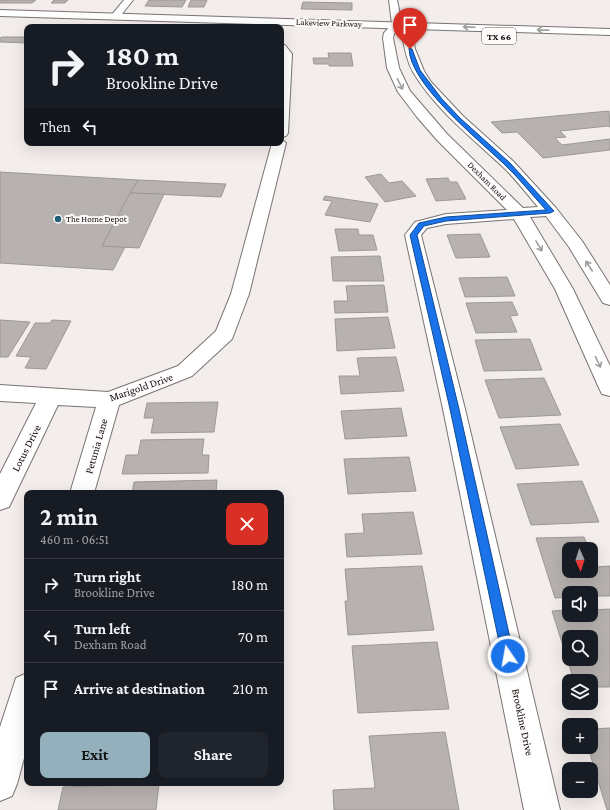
<!DOCTYPE html>
<meta charset="utf-8">
<style>
:root{--surface:#171b24;--page:#20242c;--text:#f1f3f6;--muted:#9ea1a6;--line:#363941;--accent:#93b0bc}
body{margin:0;font-family:"Crimson Pro",serif;background:var(--page);color:var(--text);height:100vh;display:flex;flex-direction:column;font-size:15px;white-space:nowrap}
*{box-sizing:border-box;margin:0}
p{font-size:13px;color:var(--muted)}
.icon{flex:none;width:22px;height:22px;fill:none;stroke:currentColor;stroke-width:2;stroke-linecap:round;stroke-linejoin:round}
.map{position:relative;flex:1;overflow:hidden}
.panel{position:absolute;left:24px;top:490px;width:260px;height:296px;display:flex;flex-direction:column;background:var(--surface);border-radius:8px;box-shadow:0 4px 16px #0002}
.panel>*{flex:none}
.banner{position:absolute;left:24px;top:24px;width:260px;height:122px;border-radius:8px;box-shadow:0 4px 16px #0002;background:#171b24;color:var(--text);overflow:hidden}
.needle{width:26px;rotate:177deg}
.controls{position:absolute;left:562px;top:542px;display:grid;gap:8px}
.controls a{display:grid;place-items:center;width:36px;height:36px;border-radius:8px;background:var(--surface);box-shadow:0 4px 16px #0002;font-size:20px}
.pin{position:absolute;display:grid;place-items:center;width:34px;height:34px;color:#fff;margin:-41px -17px;border-radius:50% 50% 50% 0;rotate:-45deg;box-shadow:0 0 4px #0007}
.pin .icon{rotate:45deg}
.me{position:absolute;width:44px;margin:-22px;rotate:348deg;stroke-linejoin:round;filter:drop-shadow(0 0 3px #0008)}
.turn{display:flex;align-items:center;gap:14px;height:84px;padding:0 16px;font-size:18px}
.turn .icon{width:52px;height:52px;stroke-width:2.5}
.turn b{display:block;font-size:28px;line-height:34px}
.then{display:flex;align-items:center;height:38px;padding:0 16px;background:#0003;gap:8px;font-size:15px}
.round{display:grid;place-items:center;flex:none;width:42px;height:42px;border-radius:8px;background:var(--page)}
.head{display:flex;align-items:center;justify-content:space-between;height:68px;padding:0 16px}
h1{font-size:24px;font-weight:700;line-height:30px}
.action{display:flex;gap:8px;margin-top:auto;padding:8px 16px}
.action a{flex:1;height:46px;border-radius:8px;background:var(--accent);color:#111;font-size:16px;font-weight:700;line-height:46px;text-align:center}
.action a+a{background:var(--page);color:var(--text)}
ul{padding:0;list-style:none}
li{display:flex;align-items:center;gap:12px;height:52px;padding:0 16px;border-top:1px solid var(--line)}
li div{flex:1}
li b{display:block;font-size:15px}
li em{font-style:normal}
.map>svg:first-child{display:block}
</style>
<div class="map">
<svg width="610" height="810" viewBox="0 0 610 810">
<rect width="100%" height="100%" fill="#f3edeb"/>
<g fill="#b7b2b0" stroke="#9d9896" fill-rule="evenodd">
<polygon points="0,0 36,0 32,3 0,3"/>
<polygon points="54,0 68,0 65,3 51,3"/>
<polygon points="149,0 186,0 182,7 145,6"/>
<polygon points="191,0 207,0 204,7 188,7"/>
<polygon points="303,2 352,3 352,10 301,9"/>
<polygon points="2,37 27,37 27,43 0,42 0,38"/>
<polygon points="328,53 351,53 353,66 329,66 329,64 314,64 313,58 329,58"/>
<polygon points="609,111 610,127 608,126 560,131 566,137 555,138 562,145 610,139 610,150 543,158 517,132 502,133 491,122"/>
<polygon points="0,172 138,180 102,246 125,247 113,270 0,263"/>
<polygon points="381,174 389,183 402,181 416,196 385,202 365,177"/>
<polygon points="448,178 450,182 457,182 466,199 436,201 426,179"/>
<polygon points="138,180 226,184 221,197 130,193"/>
<polygon points="130,193 164,194 139,248 102,246"/>
<polygon points="325,196 378,204 370,222 325,215 332,201 323,200"/>
<polygon points="335,229 358,229 359,235 373,235 377,250 339,251"/>
<polygon points="480,234 490,257 456,258 447,235"/>
<polygon points="380,256 384,281 333,281 331,257"/>
<polygon points="507,277 515,296 465,297 459,278"/>
<polygon points="384,285 388,312 335,313 334,301 348,301 346,286"/>
<polygon points="512,302 518,315 510,316 517,332 476,333 466,303"/>
<polygon points="388,317 395,348 337,351 335,319"/>
<polygon points="0,320 30,322 8,357 0,357"/>
<polygon points="52,320 71,321 46,369 25,368 31,357 16,356 35,323 50,323"/>
<polygon points="530,339 542,370 484,371 475,340"/>
<polygon points="396,357 404,391 341,394 339,376 360,376 357,358"/>
<polygon points="544,378 561,415 499,418 485,380"/>
<polygon points="218,402 214,432 151,433 154,418 144,418 147,403"/>
<polygon points="401,408 407,436 345,439 341,411"/>
<polygon points="560,424 579,465 516,469 500,427"/>
<polygon points="204,439 202,455 209,455 208,473 122,474 126,455 138,455 141,440"/>
<polygon points="409,457 416,491 348,494 344,459"/>
<polygon points="217,480 216,493 132,493 134,482"/>
<polygon points="582,481 599,522 531,525 517,484"/>
<polygon points="413,512 422,554 347,557 345,534 364,533 362,514"/>
<polygon points="584,537 589,549 569,549 569,571 591,571 591,556 595,567 610,566 610,596 591,596 591,593 569,593 569,597 555,598 536,538"/>
<polygon points="422,566 434,630 348,635 345,601 348,601 345,569"/>
<path d="M610,609v78h-19v-6h-17l-22,-70 17,-1v5h22v-5zM569,637h22v22h-22z"/>
<polygon points="437,642 449,709 358,713 352,646"/>
<polygon points="610,728 610,810 607,810 588,747 591,747 591,729"/>
<polygon points="445,732 459,810 334,810 333,790 375,788 369,736"/>
<polygon points="159,784 156,810 58,810 63,787"/>
</g>
<g fill="none" stroke-linecap="round" stroke-linejoin="round">
<g stroke="#797472" stroke-width="2">
<g id="minor">
<polygon points="124,0 133,0 118,19 112,19 110,17"/>
<path d="M389,0h8l5,24 10,9 3,16 9,22 7,11 32,34 50,45 43,47 26,33 28,44v20l-7,-2 -34,-56 -23,-31 -16,1 43,72 37,77v30l-8,-2 -3,-6 -44,-99 -41,-70 -68,5 -19,4 -6,7 44,174 95,401h-36l-81,-401 -38,-174 10,-13 31,-8 61,-4 -70,-70 -20,-23 -19,-25 -11,-24 -4,-30 1,-5 8,-9zM397,30l5,4c2,13 5,27 11,38 22,37 58,65 89,94 13,12 24,27 36,41l-15,1 -76,-74 -37,-43 -11,-23 -6,-30 1,-4z"/>
<polygon points="281,44 285,45 292,54 288,133 286,136 281,137"/>
<polygon points="281,139 286,143 249,294 232,339 192,376 119,405 94,493 70,493 96,407 58,405 9,507 0,510 0,474 36,403 0,401 0,385 108,392 178,366 216,331 231,294 272,143 281,143"/>
<polygon points="27,673 27,747 17,784 12,796 0,801 0,727 16,678"/>
</g>
</g>
<g stroke="#797472" stroke-width="2">
<polygon id="major" points="0,10 610,29 610,35 0,16"/>
</g>
<use href="#minor" fill="#fff" fill-rule="evenodd"/>
<use href="#major" fill="#fff" fill-rule="evenodd"/>
</g>
<defs><path id="oneway-shaft" d="M-6 0H5M1.5-3L5.5 0L1.5 3" fill="none" stroke-width="1.6" stroke-linecap="round" stroke-linejoin="round"/></defs>
<g stroke="#9e9e9d">
<use href="#oneway-shaft" transform="translate(469 27) rotate(-178)"/>
<use href="#oneway-shaft" transform="translate(543 30) rotate(-178)"/>
<use href="#oneway-shaft" transform="translate(400 84) rotate(64)"/>
<use href="#oneway-shaft" transform="translate(539 246) rotate(59)"/>
<use href="#oneway-shaft" transform="translate(589 266) rotate(-123)"/>
<use href="#oneway-shaft" transform="translate(598 362) rotate(65)"/>
</g>
<path fill="#1a73e8" stroke="#114b97" d="M409,48l3,1 8,21 22,29 18,19 50,45 44,48 -4,2 -104,8 -22,5 -7,9 42,174 55,247 -1,4 -5,2 -4,-2 -2,-4 -52,-247 -40,-174 9,-12 27,-6 100,-7c-14,-15 -27,-32 -42,-46 -25,-24 -95,-80 -95,-116z"/>
<circle fill="#205e75" stroke="#fefbfa" stroke-width="1.5" cx="58" cy="219" r="4"/>
<g text-anchor="middle" stroke-width="4" stroke-linejoin="round" paint-order="stroke">
<g font-size="9" fill="#0d0c0b" stroke="#fefbfa">
<text transform="translate(329 23) rotate(2)" y="3">Lakeview Parkway</text>
<text transform="translate(487 181) rotate(45)" y="3">Dexham Road</text>
</g>
<g font-size="9" fill="#0d0c0b" stroke="#fefbfa" text-anchor="start">
<text x="66" y="222">The Home Depot</text>
</g>
<rect fill="#fefbfa" stroke="#555453" stroke-width="1" x="482" y="28" width="34" height="16" rx="3"/>
<g font-size="10" font-weight="bold" fill="#0d0c0b">
<text x="499" y="40">TX 66</text>
</g>
<g font-size="11" fill="#0d0c0b" stroke="#fefbfa">
<text transform="translate(141 387) rotate(-19)" y="4">Marigold Drive</text>
<text transform="translate(96 446) rotate(-74)" y="4">Petunia Lane</text>
<text transform="translate(26 448) rotate(-63)" y="4">Lotus Drive</text>
<text transform="translate(523 722) rotate(78)" y="4">Brookline Drive</text>
</g>
</g>
</svg>
<div class="controls">
<a><svg class="needle" viewBox="-14 -14 28 28"><path d="M0-13l5 13h-10z" fill="#e53935"/><path d="M0 13l5-13h-10z" fill="#9ea1a6"/></svg></a>
<a><svg class="icon" aria-label="sound" viewBox="0 0 24 24"><path d="M4 9h4l5-4v14l-5-4H4zM17 9q2 3 0 6"/></svg></a>
<a><svg class="icon" aria-label="search" viewBox="0 0 24 24"><circle cx="10" cy="10" r="6"/><path d="M15 15l6 6"/></svg></a>
<a><svg class="icon" aria-label="layers" viewBox="0 0 24 24"><path d="M12 4l9 5-9 5-9-5zM3 14l9 5 9-5"/></svg></a>
<a>+</a>
<a>−</a>
</div>
<div class="pin" style="left:410px;top:49px;background:#d93025"><svg class="icon" aria-label="arrive" viewBox="0 0 24 24"><path d="M6 21V4h12l-3 4 3 4H6"/></svg></div>
<svg class="me" style="left:508px;top:656px" viewBox="-20 -20 40 40"><circle r="17" fill="#1a73e8" stroke="#fff" stroke-width="3"/><path d="M0-11L8 9 0 5-8 9z" fill="#fff"/></svg>
<div class="banner">
<div class="turn"><svg class="icon" aria-label="right" viewBox="0 0 24 24"><path d="M7 20v-9h11M14 6l5 5-5 5"/></svg><div><b>180 m</b>Brookline Drive</div></div>
<div class="then">Then<svg class="icon" aria-label="left" viewBox="0 0 24 24"><path d="M17 20v-9H6M10 6l-5 5 5 5"/></svg></div>
</div>
<section class="panel">
<div class="head"><div><h1>2 min</h1><p>460 m · 06:51</p></div><a class="round" style="background:#d93025;color:#fff"><svg class="icon" aria-label="close" viewBox="0 0 24 24"><path d="M6 6l12 12M18 6L6 18"/></svg></a></div>
<ul>
<li><svg class="icon" aria-label="right" viewBox="0 0 24 24"><path d="M7 20v-9h11M14 6l5 5-5 5"/></svg><div><b>Turn right</b><p>Brookline Drive</p></div><em>180 m</em></li>
<li><svg class="icon" aria-label="left" viewBox="0 0 24 24"><path d="M17 20v-9H6M10 6l-5 5 5 5"/></svg><div><b>Turn left</b><p>Dexham Road</p></div><em>70 m</em></li>
<li><svg class="icon" aria-label="arrive" viewBox="0 0 24 24"><path d="M6 21V4h12l-3 4 3 4H6"/></svg><div><b>Arrive at destination</b></div><em>210 m</em></li>
</ul>
<div class="action"><a>Exit</a><a>Share</a></div>
</section>
</div>
